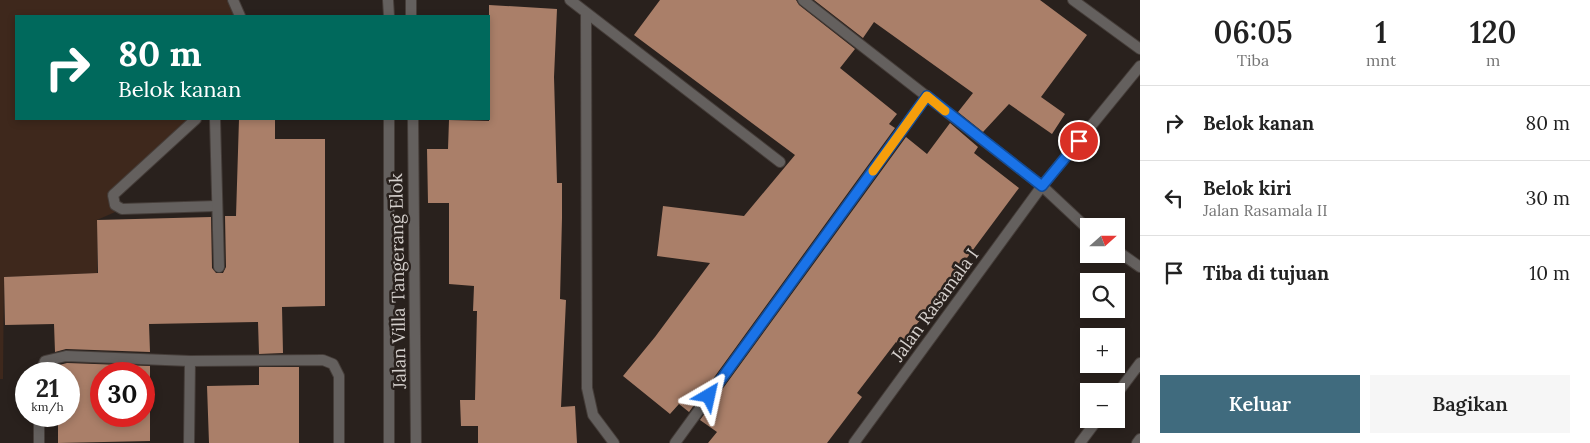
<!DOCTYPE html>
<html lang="id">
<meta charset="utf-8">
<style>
:root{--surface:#fff;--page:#f6f6f6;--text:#222;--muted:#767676;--line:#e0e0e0;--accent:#406b7e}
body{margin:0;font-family:Lora,serif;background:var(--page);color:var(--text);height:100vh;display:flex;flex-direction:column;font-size:19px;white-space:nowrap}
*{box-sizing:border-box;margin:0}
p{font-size:16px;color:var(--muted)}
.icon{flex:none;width:28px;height:28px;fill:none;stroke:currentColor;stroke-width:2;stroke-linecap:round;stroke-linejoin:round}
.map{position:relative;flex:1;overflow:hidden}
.panel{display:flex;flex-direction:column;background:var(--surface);width:450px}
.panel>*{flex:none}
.guide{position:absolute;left:15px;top:15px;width:475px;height:105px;border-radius:0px;box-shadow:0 2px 8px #0003;background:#00695c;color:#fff;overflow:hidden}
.needle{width:32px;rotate:69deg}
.controls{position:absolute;left:1080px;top:218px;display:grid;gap:10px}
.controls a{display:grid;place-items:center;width:45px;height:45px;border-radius:0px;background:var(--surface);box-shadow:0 2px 8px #0003;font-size:25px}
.speed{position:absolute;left:15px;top:362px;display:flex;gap:10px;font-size:25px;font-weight:700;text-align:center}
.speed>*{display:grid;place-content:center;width:65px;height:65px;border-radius:50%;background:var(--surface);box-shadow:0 2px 8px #0003;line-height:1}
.speed small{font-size:12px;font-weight:400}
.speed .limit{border:8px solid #d22;background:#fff;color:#111}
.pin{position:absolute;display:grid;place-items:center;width:42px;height:42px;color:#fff;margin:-21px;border:2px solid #fff;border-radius:50%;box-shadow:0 1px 5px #0007}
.me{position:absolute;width:55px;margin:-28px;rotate:36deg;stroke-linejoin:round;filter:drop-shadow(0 0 4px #0008)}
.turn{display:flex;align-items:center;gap:18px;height:105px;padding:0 20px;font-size:22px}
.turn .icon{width:65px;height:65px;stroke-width:2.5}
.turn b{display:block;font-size:35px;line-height:42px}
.eta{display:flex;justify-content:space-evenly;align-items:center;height:85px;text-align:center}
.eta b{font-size:30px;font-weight:600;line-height:35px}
.cta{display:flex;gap:10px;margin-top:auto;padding:10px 20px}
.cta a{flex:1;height:58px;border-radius:0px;background:var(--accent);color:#fff;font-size:20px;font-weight:600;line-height:58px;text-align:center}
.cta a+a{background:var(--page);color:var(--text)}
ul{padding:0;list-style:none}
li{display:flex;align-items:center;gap:15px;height:75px;padding:0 20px;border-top:1px solid var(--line)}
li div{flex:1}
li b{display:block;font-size:19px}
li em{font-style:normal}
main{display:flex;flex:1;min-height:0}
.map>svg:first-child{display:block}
</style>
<main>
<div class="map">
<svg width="1140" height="443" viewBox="0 0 1140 443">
<rect width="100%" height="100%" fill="#29211d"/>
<polygon fill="#3e281c" points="0,0 233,0 240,16 16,16 16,119 195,119 113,195 122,209 97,220 97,273 4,277 3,379 0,379"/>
<g fill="#aa7f69" fill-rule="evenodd">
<polygon points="660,0 796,0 799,5 855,49 840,68 897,114 889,124 895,128 689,412 679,404 670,414 623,376 655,337 710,263 657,256 663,206 744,216 795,155 634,35"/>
<polygon points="814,0 1040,0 1087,35 1041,97 1065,114 1052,134 1009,104 983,132 958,112 973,93 874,22 863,38"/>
<polygon points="489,5 557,9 554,77 557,183 562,183 562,218 560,299 566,300 561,407 575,406 577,443 478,443 478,426 461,426 460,400 475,400 477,311 473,311 474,286 449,284 449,203 428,203 427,149 448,149 449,120 489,121"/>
<polygon points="239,119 275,119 275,139 325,139 325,306 282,307 283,353 259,354 258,322 149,324 150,352 66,349 55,352 54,324 5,325 4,277 98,273 97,220 211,217 212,268 216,273 223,273 226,267 225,216 236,216"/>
<polygon points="950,123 978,147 974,153 1019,188 929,309 900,345 896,342 857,393 862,397 827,443 708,443 717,432 700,420 906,137 927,154"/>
<path d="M67,363l83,3v75l-92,2v-27h11v-42h-14v-8zM101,374h43v42h-43z"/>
<polygon points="259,367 299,367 299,443 209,443 207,386 259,385"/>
</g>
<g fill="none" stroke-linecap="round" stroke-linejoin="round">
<g stroke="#453d39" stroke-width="12">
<g id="minor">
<polyline points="233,0 240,16"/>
<polyline points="570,0 780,162"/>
<polyline points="803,0 1042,186 1089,230"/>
<polyline points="1073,0 1140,49"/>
<polyline points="586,13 587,388 593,415 614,443"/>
<polyline points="196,119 113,195 115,205 122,209 216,206"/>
<polyline points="215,119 219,267"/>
<polyline points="1116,250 1140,267"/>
<polyline points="40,374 45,361 66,356 190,361 323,360 333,364 339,376 339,443"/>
<polyline points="1116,395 1140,363"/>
<polyline points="39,416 39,443"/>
<polyline points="189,443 190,361"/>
<polyline points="675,443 927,96"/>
<polyline points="854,443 1042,186 1140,66"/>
<polyline points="1080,443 1098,419"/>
<polyline points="1137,443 1140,439"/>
</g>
</g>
<g stroke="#453d39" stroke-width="12">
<g id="tertiary">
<polyline points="388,0 389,16"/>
<polyline points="411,0 411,16"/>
<polyline points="413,119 416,443"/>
<polyline points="389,443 389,119"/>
</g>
</g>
<use href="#minor" stroke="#64605e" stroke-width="10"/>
<use href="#tertiary" stroke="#64605e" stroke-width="10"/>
</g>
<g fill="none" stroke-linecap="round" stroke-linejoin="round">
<g stroke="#114b97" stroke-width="12">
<polyline id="route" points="709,396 927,96 1042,186 1079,141"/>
</g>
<use href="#route" stroke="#1a73e8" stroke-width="9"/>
<polyline stroke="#f59e0b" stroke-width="9" points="873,171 927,96 945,111"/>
</g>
<g text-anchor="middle" stroke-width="5" stroke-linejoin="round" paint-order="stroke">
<g font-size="18" fill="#d5d0cd" stroke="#29211d">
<text transform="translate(398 281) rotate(-91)" y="6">Jalan Villa Tangerang Elok</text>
<text transform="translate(935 305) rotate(-54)" y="6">Jalan Rasamala I</text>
</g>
</g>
</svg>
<div class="controls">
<a><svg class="needle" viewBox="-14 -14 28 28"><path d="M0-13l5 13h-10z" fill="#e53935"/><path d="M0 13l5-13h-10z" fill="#767676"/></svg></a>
<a><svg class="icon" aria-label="search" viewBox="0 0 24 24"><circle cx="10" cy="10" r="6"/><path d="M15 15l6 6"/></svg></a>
<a>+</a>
<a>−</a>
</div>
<div class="speed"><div>21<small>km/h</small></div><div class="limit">30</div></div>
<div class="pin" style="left:1079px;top:141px;background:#d93025"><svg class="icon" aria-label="arrive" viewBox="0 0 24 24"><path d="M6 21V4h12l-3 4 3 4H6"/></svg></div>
<svg class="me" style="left:709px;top:396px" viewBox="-20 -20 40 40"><path d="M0-17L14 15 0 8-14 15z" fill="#1a73e8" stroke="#fff" stroke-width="4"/></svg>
<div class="guide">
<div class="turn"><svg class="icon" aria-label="right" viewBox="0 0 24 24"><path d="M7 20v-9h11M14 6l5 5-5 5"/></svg><div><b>80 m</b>Belok kanan</div></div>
</div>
</div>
<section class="panel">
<div class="eta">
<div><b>06:05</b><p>Tiba</p></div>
<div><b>1</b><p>mnt</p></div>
<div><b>120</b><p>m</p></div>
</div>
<ul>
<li><svg class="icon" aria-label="right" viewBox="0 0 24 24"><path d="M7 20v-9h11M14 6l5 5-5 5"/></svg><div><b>Belok kanan</b></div><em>80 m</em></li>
<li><svg class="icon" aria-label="left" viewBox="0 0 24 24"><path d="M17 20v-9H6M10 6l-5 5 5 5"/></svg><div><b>Belok kiri</b><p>Jalan Rasamala II</p></div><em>30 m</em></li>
<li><svg class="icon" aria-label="arrive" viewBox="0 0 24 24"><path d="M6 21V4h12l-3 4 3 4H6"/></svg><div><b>Tiba di tujuan</b></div><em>10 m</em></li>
</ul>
<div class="cta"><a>Keluar</a><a>Bagikan</a></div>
</section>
</main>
